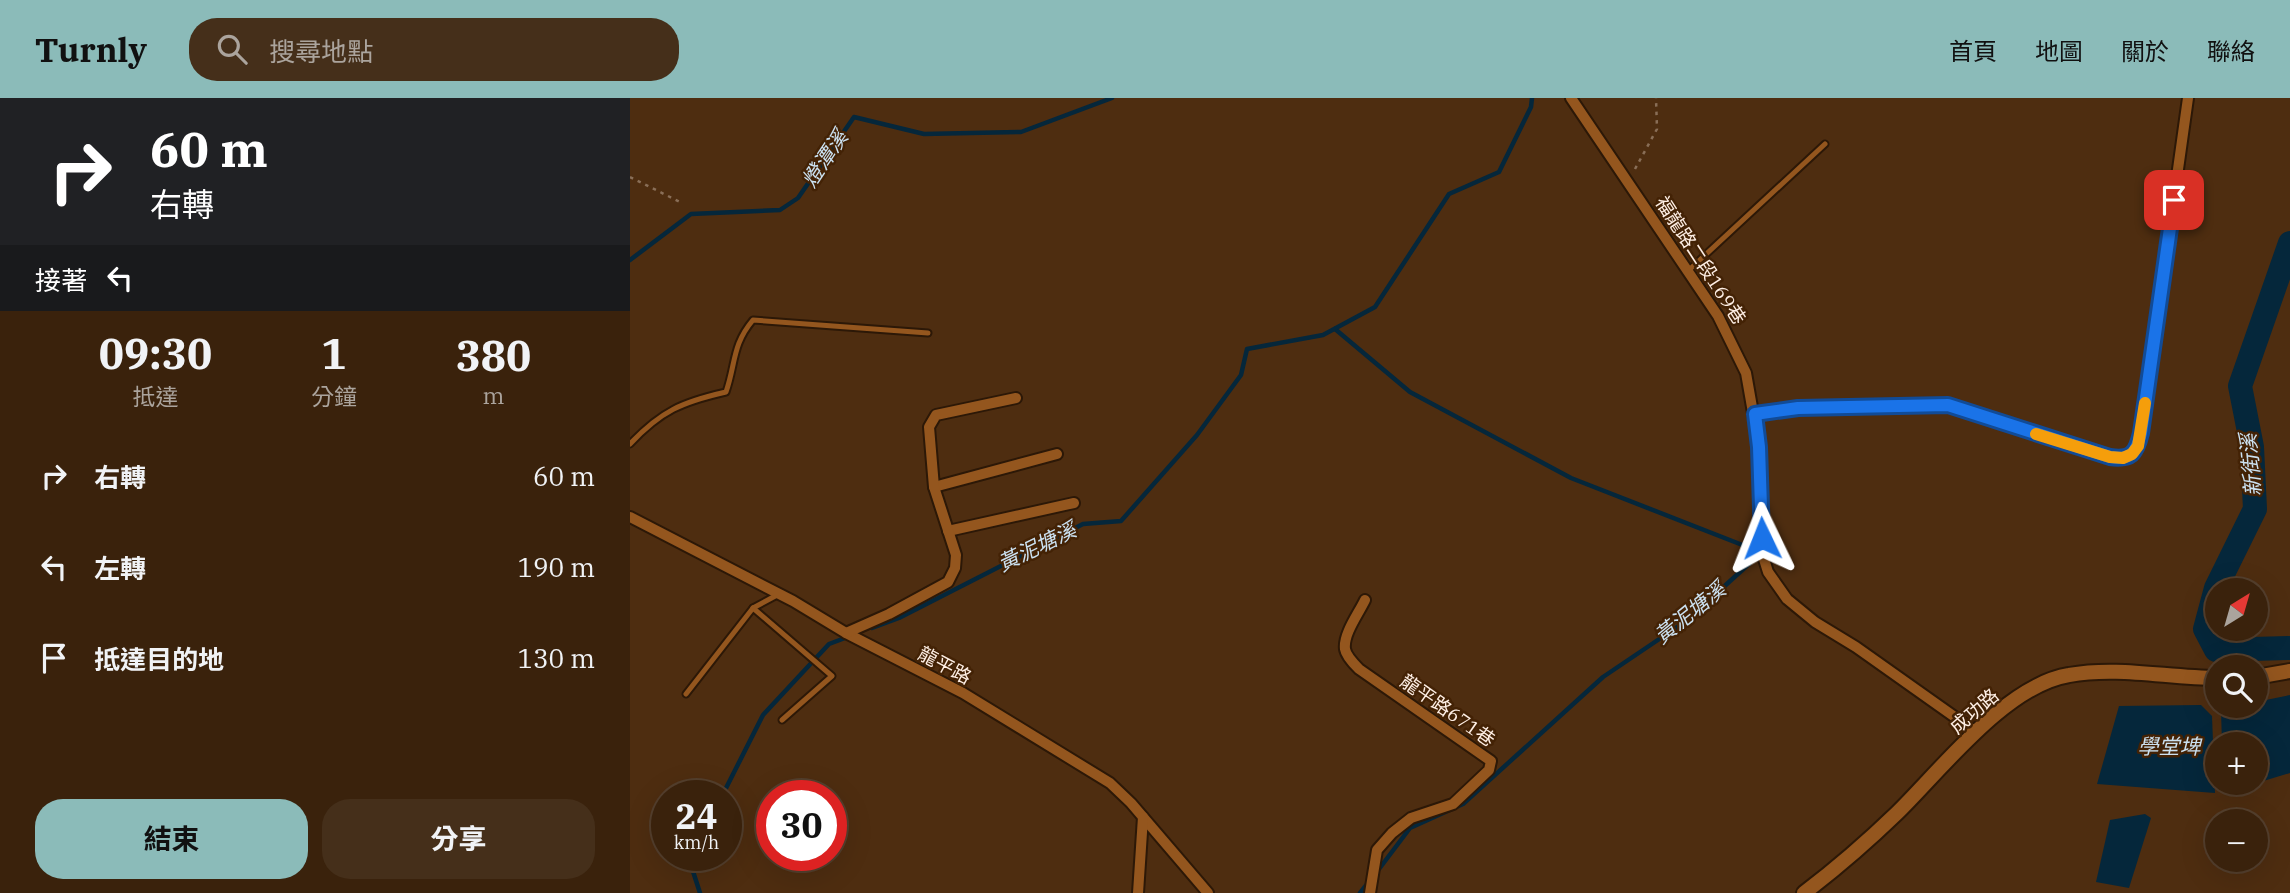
<!DOCTYPE html>
<html lang="zh-TW">
<meta charset="utf-8">
<style>
:root{--surface:#3a220c;--page:#452f1a;--text:#f1f3f6;--muted:#aba49d;--line:#543f2d;--accent:#8bbbb9}
body{margin:0;font-family:"IBM Plex Serif","Noto Sans TC",serif;background:var(--page);color:var(--text);height:100vh;display:flex;flex-direction:column;font-size:26px;white-space:nowrap}
*{box-sizing:border-box;margin:0}
p{font-size:23px;color:var(--muted)}
.icon{flex:none;width:38px;height:38px;fill:none;stroke:currentColor;stroke-width:2;stroke-linecap:round;stroke-linejoin:round}
.map{position:relative;flex:1;overflow:hidden}
.drawer{display:flex;flex-direction:column;background:var(--surface);width:630px}
.drawer>*{flex:none}
.top-card{background:#202124;color:#fff;overflow:hidden}
.needle{width:46px;rotate:37deg}
.fabs{position:absolute;left:1575px;top:480px;display:grid;gap:14px}
.fabs a{display:grid;place-items:center;width:63px;height:63px;border-radius:50%;background:var(--surface);box-shadow:0 7px 28px #0002,0 0 0 2px var(--line);font-size:35px}
.speed{position:absolute;left:21px;top:682px;display:flex;gap:14px;font-size:35px;font-weight:700;text-align:center}
.speed>*{display:grid;place-content:center;width:91px;height:91px;border-radius:50%;background:var(--surface);box-shadow:0 7px 28px #0002,0 0 0 2px var(--line);line-height:1}
.speed small{font-size:18px;font-weight:400}
.speed .limit{border:10px solid #d22;background:#fff;color:#111}
.pin{position:absolute;display:grid;place-items:center;width:60px;height:60px;color:#fff;margin:-30px;border-radius:14px;box-shadow:0 4px 10px #0006}
.me{position:absolute;width:77px;margin:-38px;rotate:358deg;stroke-linejoin:round;filter:drop-shadow(0 0 5px #0008)}
.turn{display:flex;align-items:center;gap:24px;height:147px;padding:0 35px;font-size:32px}
.turn .icon{width:91px;height:91px;stroke-width:2.5}
.turn b{display:block;font-size:49px;line-height:60px}
.then{display:flex;align-items:center;height:66px;padding:0 35px;background:#0003;gap:14px;font-size:26px}
.eta{display:flex;justify-content:space-evenly;align-items:center;height:119px;text-align:center}
.eta b{font-size:42px;font-weight:700;line-height:49px}
.button{display:flex;gap:14px;margin-top:auto;padding:14px 35px}
.button a{flex:1;height:80px;border-radius:28px;background:var(--accent);color:#111;font-size:28px;font-weight:700;line-height:80px;text-align:center}
.button a+a{background:var(--page);color:var(--text)}
ul{padding:0;list-style:none}
li{display:flex;align-items:center;gap:21px;height:91px;padding:0 35px}
li div{flex:1}
li b{display:block;font-size:26px}
li em{font-style:normal}
header{display:flex;align-items:center;gap:42px;box-sizing:border-box;height:98px;padding:0 35px;background:var(--accent);color:#111}
header strong{font-size:33px}
nav{display:flex;gap:38px;margin-inline-start:auto;font-size:24px}
.search{width:490px;height:63px;background:var(--page);display:flex;align-items:center;gap:18px;box-sizing:border-box;padding:0 24px;border-radius:28px;color:var(--muted);font-size:26px}
main{display:flex;flex:1;min-height:0}
.map>svg:first-child{display:block}
</style>
<header>
<strong>Turnly</strong>
<div class="search"><svg class="icon" aria-label="search" viewBox="0 0 24 24"><circle cx="10" cy="10" r="6"/><path d="M15 15l6 6"/></svg>搜尋地點</div>
<nav><a>首頁</a><a>地圖</a><a>關於</a><a>聯絡</a></nav>
</header>
<main>
<section class="drawer">
<div class="top-card">
<div class="turn"><svg class="icon" aria-label="right" viewBox="0 0 24 24"><path d="M7 20v-9h11M14 6l5 5-5 5"/></svg><div><b>60 m</b>右轉</div></div>
<div class="then">接著<svg class="icon" aria-label="left" viewBox="0 0 24 24"><path d="M17 20v-9H6M10 6l-5 5 5 5"/></svg></div>
</div>
<div class="eta">
<div><b>09:30</b><p>抵達</p></div>
<div><b>1</b><p>分鐘</p></div>
<div><b>380</b><p>m</p></div>
</div>
<ul>
<li><svg class="icon" aria-label="right" viewBox="0 0 24 24"><path d="M7 20v-9h11M14 6l5 5-5 5"/></svg><div><b>右轉</b></div><em>60 m</em></li>
<li><svg class="icon" aria-label="left" viewBox="0 0 24 24"><path d="M17 20v-9H6M10 6l-5 5 5 5"/></svg><div><b>左轉</b></div><em>190 m</em></li>
<li><svg class="icon" aria-label="arrive" viewBox="0 0 24 24"><path d="M6 21V4h12l-3 4 3 4H6"/></svg><div><b>抵達目的地</b></div><em>130 m</em></li>
</ul>
<div class="button"><a>結束</a><a>分享</a></div>
</section>
<div class="map">
<svg width="1660" height="795" viewBox="0 0 1660 795">
<rect width="100%" height="100%" fill="#4e2d10"/>
<g fill="#05273b">
<polygon points="1660,597 1660,675 1594,695 1594,684 1626,684 1626,646 1592,646 1591,612 1626,607 1626,604"/>
<polygon points="1571,607 1582,618 1585,695 1467,686 1489,608"/>
<polygon points="1515,716 1521,720 1499,790 1466,784 1480,722"/>
</g>
<g fill="none" stroke-linecap="round" stroke-linejoin="round">
<g stroke="#05273b" stroke-width="4.5">
<polyline points="0,162 61,116 150,112 168,100 224,19 294,36 391,34 482,0"/>
<polyline points="705,231 780,294 941,380 1115,448 1120,465 1056,523 973,579 833,706 780,730 746,775"/>
<polyline points="242,530 269,520 453,426 491,423 567,337 611,277 617,251 693,237 745,209 819,96 869,74 901,9 902,0"/>
<polyline points="92,698 133,617 199,546 215,540"/>
<polyline points="61,758 59,761 70,795"/>
<polyline points="730,795 738,785"/>
</g>
<polyline stroke="#05273b" stroke-width="24" points="1660,145 1610,288 1622,349 1625,411 1586,490 1575,531 1586,552 1660,550"/>
<g stroke="#2c1807" stroke-width="9">
<g id="service">
<polyline points="1059,172 1195,46"/>
<path d="M0,346c31,-33 52,-42 96,-52 10,-29 6,-47 27,-72l175,13"/>
<polyline points="123,510 202,578 152,622"/>
<polyline points="56,596 123,510 149,496"/>
</g>
</g>
<g stroke="#2c1807" stroke-width="14">
<g id="minor">
<polyline points="941,0 1088,218 1116,275 1129,349 1133,458 1138,474 1157,501 1185,524 1226,549 1346,634"/>
<path d="M1125,316l43,-6 150,-3 162,52c21,3 26,-3 31,-24l47,-335"/>
<polyline points="304,389 427,356"/>
<polyline points="0,419 163,503 216,535 333,595 480,685 501,705 578,795"/>
<polyline points="318,433 444,405"/>
<path d="M735,502c-6,13 -22,34 -20,49 1,7 9,15 14,20l132,92 -2,9 -36,34 -42,14 -19,15 -15,17 -7,43"/>
<polyline points="216,535 259,516 318,484 325,470 326,457 304,389 299,329 306,317 386,300"/>
<polyline points="508,795 513,719"/>
</g>
</g>
<g stroke="#2c1807" stroke-width="18">
<g id="tertiary">
<polyline points="1626,579 1660,573"/>
<path d="M1174,795c33,-25 64,-52 93,-80 44,-43 109,-128 172,-138 49,-9 99,3 148,3"/>
</g>
</g>
<g stroke="#896e57" stroke-width="2.5" stroke-dasharray="3.5 5" stroke-linecap="butt">
<polyline points="1005,71 1027,31 1026,0"/>
<polyline points="0,79 52,105"/>
</g>
<use href="#service" stroke="#94561e" stroke-width="5"/>
<use href="#minor" stroke="#94561e" stroke-width="10"/>
<use href="#tertiary" stroke="#94561e" stroke-width="14"/>
</g>
<g fill="none" stroke-linecap="round" stroke-linejoin="round">
<g stroke="#114b97" stroke-width="18">
<path id="route" d="M1132,440l-3,-91 -4,-33 43,-6 150,-3 162,52c21,3 26,-3 31,-24l33,-233"/>
</g>
<use href="#route" stroke="#1a73e8" stroke-width="12"/>
<polyline stroke="#f59e0b" stroke-width="12" points="1406,336 1480,359 1493,360 1502,356 1508,348 1515,305"/>
</g>
<g text-anchor="middle" stroke-width="5" stroke-linejoin="round" paint-order="stroke">
<g font-size="19" fill="#feefe5" stroke="#432205">
<text transform="translate(1071 162) rotate(57)" y="7">福龍路二段169巷</text>
<text transform="translate(315 567) rotate(28)" y="7">龍平路</text>
<text transform="translate(818 612) rotate(35)" y="7">龍平路671巷</text>
<text transform="translate(1344 613) rotate(-41)" y="7">成功路</text>
</g>
<g font-size="21" font-style="italic" fill="#cce2f2" stroke="#432205">
<text transform="translate(195 61) rotate(-56)" y="7">燈潭溪</text>
<text transform="translate(1621 367) rotate(-95)" y="7">新街溪</text>
<text transform="translate(407 449) rotate(-26)" y="7">黃泥塘溪</text>
<text transform="translate(1060 515) rotate(-39)" y="7">黃泥塘溪</text>
<text x="1539" y="656">學堂埤</text>
</g>
</g>
</svg>
<div class="fabs">
<a><svg class="needle" viewBox="-14 -14 28 28"><path d="M0-13l5 13h-10z" fill="#e53935"/><path d="M0 13l5-13h-10z" fill="#aba49d"/></svg></a>
<a><svg class="icon" aria-label="search" viewBox="0 0 24 24"><circle cx="10" cy="10" r="6"/><path d="M15 15l6 6"/></svg></a>
<a>+</a>
<a>−</a>
</div>
<div class="speed"><div>24<small>km/h</small></div><div class="limit">30</div></div>
<div class="pin" style="left:1544px;top:102px;background:#d93025"><svg class="icon" aria-label="arrive" viewBox="0 0 24 24"><path d="M6 21V4h12l-3 4 3 4H6"/></svg></div>
<svg class="me" style="left:1132px;top:440px" viewBox="-20 -20 40 40"><path d="M0-17L14 15 0 8-14 15z" fill="#1a73e8" stroke="#fff" stroke-width="4"/></svg>
</div>
</main>
